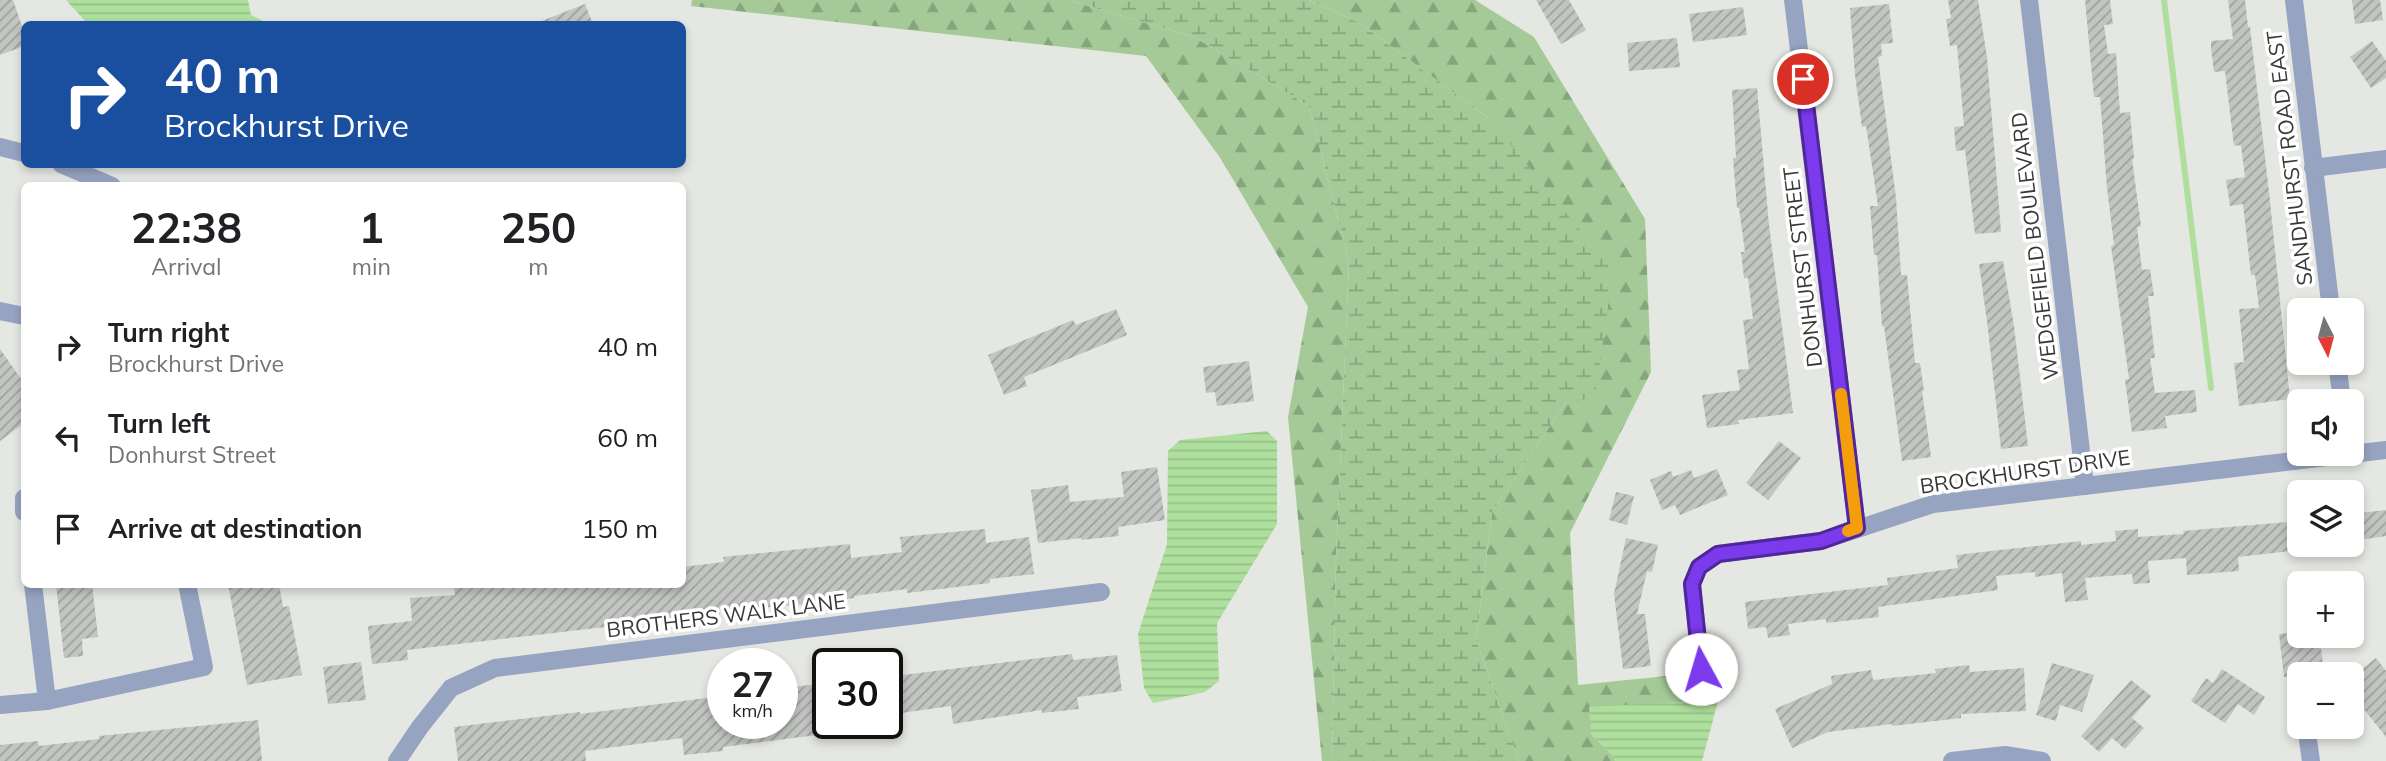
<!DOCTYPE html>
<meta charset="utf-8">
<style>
:root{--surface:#fff;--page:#f2f2f2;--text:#202124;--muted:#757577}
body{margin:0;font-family:Mulish,sans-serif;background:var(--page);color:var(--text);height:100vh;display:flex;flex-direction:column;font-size:26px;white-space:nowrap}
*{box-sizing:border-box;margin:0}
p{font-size:23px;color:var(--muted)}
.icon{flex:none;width:38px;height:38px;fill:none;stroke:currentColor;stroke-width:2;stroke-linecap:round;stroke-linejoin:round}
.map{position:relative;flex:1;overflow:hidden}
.sheet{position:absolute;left:21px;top:182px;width:665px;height:406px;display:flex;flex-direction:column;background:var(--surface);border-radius:10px;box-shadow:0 4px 10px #0003}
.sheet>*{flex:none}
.guide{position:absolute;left:21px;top:21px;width:665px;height:147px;border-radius:10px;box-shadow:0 4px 10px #0003;background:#1a4fa0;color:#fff;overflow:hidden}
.needle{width:46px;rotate:174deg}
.fabs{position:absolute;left:2287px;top:298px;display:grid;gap:14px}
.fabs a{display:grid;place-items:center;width:77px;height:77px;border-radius:10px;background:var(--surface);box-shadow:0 4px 10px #0003;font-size:35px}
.speed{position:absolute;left:707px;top:648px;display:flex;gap:14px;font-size:35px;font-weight:700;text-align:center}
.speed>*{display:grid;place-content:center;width:91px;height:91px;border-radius:50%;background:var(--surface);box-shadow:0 4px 10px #0003;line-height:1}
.speed small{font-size:18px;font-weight:400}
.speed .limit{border:4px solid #111;border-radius:10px;background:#fff;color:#111}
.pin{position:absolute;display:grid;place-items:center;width:60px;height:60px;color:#fff;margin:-30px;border:4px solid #fff;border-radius:50%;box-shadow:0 2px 7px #0007}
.me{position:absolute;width:77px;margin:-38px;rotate:354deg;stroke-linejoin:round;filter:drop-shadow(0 0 5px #0008)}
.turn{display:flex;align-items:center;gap:24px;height:147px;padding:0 28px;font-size:32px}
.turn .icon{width:91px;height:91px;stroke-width:2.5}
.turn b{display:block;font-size:49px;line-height:60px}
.eta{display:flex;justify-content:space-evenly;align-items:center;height:119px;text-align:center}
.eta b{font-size:42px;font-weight:700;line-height:49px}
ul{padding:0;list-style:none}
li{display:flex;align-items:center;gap:21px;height:91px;padding:0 28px}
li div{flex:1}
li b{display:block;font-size:26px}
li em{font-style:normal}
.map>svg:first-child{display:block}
</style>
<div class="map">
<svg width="2386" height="761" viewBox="0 0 2386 761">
<defs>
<pattern id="forest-firs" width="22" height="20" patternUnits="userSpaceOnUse" patternTransform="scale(1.75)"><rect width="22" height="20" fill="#a5ca98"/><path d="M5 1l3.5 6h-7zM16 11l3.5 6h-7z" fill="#87a57d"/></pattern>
<pattern id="wetland-marsh" width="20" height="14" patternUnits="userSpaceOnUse" patternTransform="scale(1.75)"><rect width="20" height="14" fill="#a5ca98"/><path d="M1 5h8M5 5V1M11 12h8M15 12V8" fill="none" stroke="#87a57d"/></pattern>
<pattern id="water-rules" width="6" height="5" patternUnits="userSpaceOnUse" patternTransform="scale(1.75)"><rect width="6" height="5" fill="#aedf9d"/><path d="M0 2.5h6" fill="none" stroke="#96c088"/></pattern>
<pattern id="building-hatch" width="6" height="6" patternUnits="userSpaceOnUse" patternTransform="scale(1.75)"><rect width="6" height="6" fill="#c2c5c1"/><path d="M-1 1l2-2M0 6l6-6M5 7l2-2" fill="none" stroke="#9ea19e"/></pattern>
</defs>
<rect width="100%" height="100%" fill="#e4e7e2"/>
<g fill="url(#forest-firs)">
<polygon points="692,0 1068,0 1194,37 1309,106 1349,262 1336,560 1332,761 1322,761 1288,417 1308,307 1221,159 1146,56 691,6"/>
<polygon points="1309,0 1475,0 1534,37 1645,219 1651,372 1570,533 1578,685 1725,670 1717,705 1675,702 1591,734 1614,757 1615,761 1519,761 1476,640 1492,512 1566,402 1491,120 1358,22"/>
</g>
<polygon fill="url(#wetland-marsh)" points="1068,0 1309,0 1358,22 1491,120 1613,271 1595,398 1566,402 1492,512 1476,640 1519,761 1332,761 1336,560 1349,262 1309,106 1194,37"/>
<g fill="url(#water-rules)">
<polygon points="66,0 248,0 251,15 270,24 94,24 86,22"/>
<polygon points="1267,431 1277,441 1277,524 1217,623 1219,681 1205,692 1153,703 1144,688 1138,634 1167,544 1168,451 1180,440"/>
<polygon points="1675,702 1717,705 1702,761 1615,761 1614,757 1591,734 1589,707"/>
</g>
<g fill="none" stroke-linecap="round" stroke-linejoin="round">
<polyline stroke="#aedf9d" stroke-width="6" points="2164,0 2211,388"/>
</g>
<g fill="url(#building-hatch)">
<polygon points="0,0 13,0 24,32 24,46 0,55"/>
<polygon points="1536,0 1569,0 1586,30 1561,44"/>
<polygon points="1948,0 1978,0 1987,57 2001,232 1975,234 1965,150 1956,151 1954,127 1964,126 1957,45 1950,46 1946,19 1951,18"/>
<polygon points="2085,0 2110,0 2113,24 2104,25 2108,54 2116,53 2120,113 2130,112 2134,159 2132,159 2141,226 2137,227 2142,270 2150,269 2154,296 2148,296 2155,358 2150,358 2155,393 2195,390 2197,412 2165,416 2167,428 2132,432 2125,380 2129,379 2111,246 2114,245 2107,188 2100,97 2094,97"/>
<polygon points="2228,0 2245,0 2248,27 2250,27 2270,201 2290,399 2239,406 2234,363 2244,362 2239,309 2259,308 2255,275 2251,275 2243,204 2230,206 2226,180 2245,177 2241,145 2234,146 2225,71 2214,72 2211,48 2211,41 2233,39"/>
<polygon points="2352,0 2380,0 2383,20 2355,24"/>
<polygon points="585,4 593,24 534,24"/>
<polygon points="1889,4 1893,43 1881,44 1882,56 1878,57 1896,198 1901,275 1907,275 1915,363 1920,363 1924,391 1922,391 1931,457 1902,461 1884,326 1882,326 1877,255 1874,255 1870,206 1878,206 1866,126 1862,127 1855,75 1850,8"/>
<polygon points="1743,7 1747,35 1693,42 1689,14"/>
<polygon points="1677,38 1680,67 1629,71 1627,43"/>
<polygon points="2372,41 2386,61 2386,78 2371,88 2350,57"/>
<polygon points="1757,88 1769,225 1793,413 1738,420 1739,424 1707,428 1702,395 1740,390 1737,370 1749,369 1743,320 1753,319 1748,278 1744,278 1741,252 1745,252 1739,208 1737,208 1733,158 1736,158 1732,90"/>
<polygon points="2003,261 2014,326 2028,446 2001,449 1988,329 1979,264"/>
<polygon points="1116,309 1127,335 1024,377 1027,386 1004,395 988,355 1073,320 1076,325"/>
<polygon points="0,349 24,383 24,423 0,441"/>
<polygon points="1249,361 1254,401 1217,406 1215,392 1206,393 1203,367"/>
<polygon points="1779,441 1801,458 1768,500 1746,483"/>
<polygon points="1157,467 1165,520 1118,527 1119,536 1081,540 1081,538 1038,543 1031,490 1068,485 1070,502 1124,497 1121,472"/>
<polygon points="1717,469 1728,495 1680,515 1675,505 1662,510 1650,480 1671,471 1673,477 1691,470 1694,478"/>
<polygon points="1616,492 1634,496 1627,525 1609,520"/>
<polygon points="2386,510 2386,536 2352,541 2352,514"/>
<polygon points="2300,521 2300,550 2238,557 2239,571 2187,575 2186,558 2148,561 2150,583 2133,584 2132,574 2085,578 2088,600 2065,602 2062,573 2035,577 2035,572 1996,576 1998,590 1878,607 1879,617 1826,623 1826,619 1788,624 1790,635 1768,638 1766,627 1748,629 1745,602 1888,585 1887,578 1958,568 1956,555 2081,541 2081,545 2116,541 2115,531 2138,529 2138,537 2184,534 2183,531"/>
<polygon points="985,529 986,543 1029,537 1034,574 990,579 990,583 907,593 907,589 854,596 855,598 808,603 808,604 720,611 720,614 683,618 407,650 408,660 372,664 368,626 412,621 410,598 455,595 454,587 481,584 491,584 492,588 521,584 682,584 682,567 724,562 723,557 850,544 851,558 902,552 900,537"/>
<polygon points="1626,538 1658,545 1652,572 1647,571 1637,614 1645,614 1651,666 1623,669 1614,594"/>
<polygon points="56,584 92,584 98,637 82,639 83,656 64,658"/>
<polygon points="228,584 279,584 283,607 289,606 302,675 247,685"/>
<polygon points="2300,632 2300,635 2319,635 2324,671 2284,677 2279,634"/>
<polygon points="1072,654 1073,660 1117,655 1122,691 1077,697 1079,709 1042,713 1042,710 953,724 951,706 887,715 887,677"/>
<polygon points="2376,658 2386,671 2386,737 2352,694 2352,677"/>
<polygon points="361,662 366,700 328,704 323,667"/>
<polygon points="2052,663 2094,675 2082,712 2060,705 2056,721 2036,715"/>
<polygon points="1969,665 1970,672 2024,668 2026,711 1961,714 1961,718 1892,726 1892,724 1828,732 1792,748 1775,709 1832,684 1831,676 1871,670 1873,680 1936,673 1935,669"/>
<polygon points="2222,669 2265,697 2254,715 2238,704 2225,723 2191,701 2206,678 2213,683"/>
<polygon points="2131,680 2151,696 2132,718 2144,728 2125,749 2112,738 2099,752 2081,736"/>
<polygon points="828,683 828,723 873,723 874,734 818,739 817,735 723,747 723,751 684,755 682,738 585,751 586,761 458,761 454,727 580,712 580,714 714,697 714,698 723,697 723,723 782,723 782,688"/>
<polygon points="258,720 262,761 0,761 0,745 38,741 39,746 99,739 99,736"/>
</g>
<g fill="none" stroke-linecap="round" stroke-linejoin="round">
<g stroke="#96a3c1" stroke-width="18">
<polyline points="1793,0 1857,528"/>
<polyline points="2029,0 2085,486"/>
<polyline points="2294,0 2331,310"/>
<polyline points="0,147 24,153"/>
<polyline points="61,164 112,186"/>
<polyline points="2313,168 2386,159"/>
<polyline points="0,311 24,316"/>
<polyline points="2337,362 2342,401"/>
<polyline points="24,498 24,512"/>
<polyline points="33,584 47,701"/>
<polyline points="1701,669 1692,584 1699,567 1718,554 1821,541 1933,504 2386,450"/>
<polyline points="0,705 47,701 204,667 187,584"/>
<polyline points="2307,733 2311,761"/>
<polyline points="397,761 420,727 451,688 495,668 1101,592"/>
<polyline points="1952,761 2005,755 2042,761"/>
</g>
</g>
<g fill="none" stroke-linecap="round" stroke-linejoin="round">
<g stroke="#51269a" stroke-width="18">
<polyline id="route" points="1701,669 1692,584 1699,567 1718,554 1821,541 1857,528 1803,79"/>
</g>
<use href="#route" stroke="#7c3aed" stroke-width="12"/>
<polyline stroke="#f59e0b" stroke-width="12" points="1841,394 1857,528 1848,531"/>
</g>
<g text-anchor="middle" stroke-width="7" stroke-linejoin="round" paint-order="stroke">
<g font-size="21" fill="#373837" stroke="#fff">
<text transform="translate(2290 158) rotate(-97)" y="7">SANDHURST ROAD EAST</text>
<text transform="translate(2035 246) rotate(-97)" y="7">WEDGEFIELD BOULEVARD</text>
<text transform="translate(1803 267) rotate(-97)" y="7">DONHURST STREET</text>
<text transform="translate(2025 472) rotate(-8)" y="7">BROCKHURST DRIVE</text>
<text transform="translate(726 616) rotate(-7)" y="7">BROTHERS WALK LANE</text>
</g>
</g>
</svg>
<div class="fabs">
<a><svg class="needle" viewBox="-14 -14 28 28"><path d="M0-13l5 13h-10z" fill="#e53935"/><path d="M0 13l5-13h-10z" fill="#757577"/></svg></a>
<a><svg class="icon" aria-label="sound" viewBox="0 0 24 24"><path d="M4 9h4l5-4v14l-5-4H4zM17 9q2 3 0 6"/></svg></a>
<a><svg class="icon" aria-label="layers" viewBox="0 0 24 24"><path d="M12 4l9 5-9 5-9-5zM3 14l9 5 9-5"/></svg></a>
<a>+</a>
<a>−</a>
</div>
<div class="speed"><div>27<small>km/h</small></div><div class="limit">30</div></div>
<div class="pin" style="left:1803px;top:79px;background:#d93025"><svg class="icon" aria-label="arrive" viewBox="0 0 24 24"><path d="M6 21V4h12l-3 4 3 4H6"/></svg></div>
<svg class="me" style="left:1701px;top:669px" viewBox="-20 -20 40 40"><circle r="19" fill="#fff"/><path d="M0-13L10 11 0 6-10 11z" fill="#7c3aed"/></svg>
<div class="guide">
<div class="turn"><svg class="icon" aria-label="right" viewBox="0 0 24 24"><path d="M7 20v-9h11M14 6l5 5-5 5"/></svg><div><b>40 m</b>Brockhurst Drive</div></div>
</div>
<section class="sheet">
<div class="eta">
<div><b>22:38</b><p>Arrival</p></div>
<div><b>1</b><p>min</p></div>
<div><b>250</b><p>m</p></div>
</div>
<ul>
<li><svg class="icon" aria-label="right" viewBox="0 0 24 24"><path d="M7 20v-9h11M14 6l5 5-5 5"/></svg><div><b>Turn right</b><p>Brockhurst Drive</p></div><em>40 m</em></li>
<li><svg class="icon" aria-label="left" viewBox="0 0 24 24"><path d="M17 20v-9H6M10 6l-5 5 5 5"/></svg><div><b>Turn left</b><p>Donhurst Street</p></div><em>60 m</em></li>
<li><svg class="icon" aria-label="arrive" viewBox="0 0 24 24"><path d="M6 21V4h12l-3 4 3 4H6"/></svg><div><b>Arrive at destination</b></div><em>150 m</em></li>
</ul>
</section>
</div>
